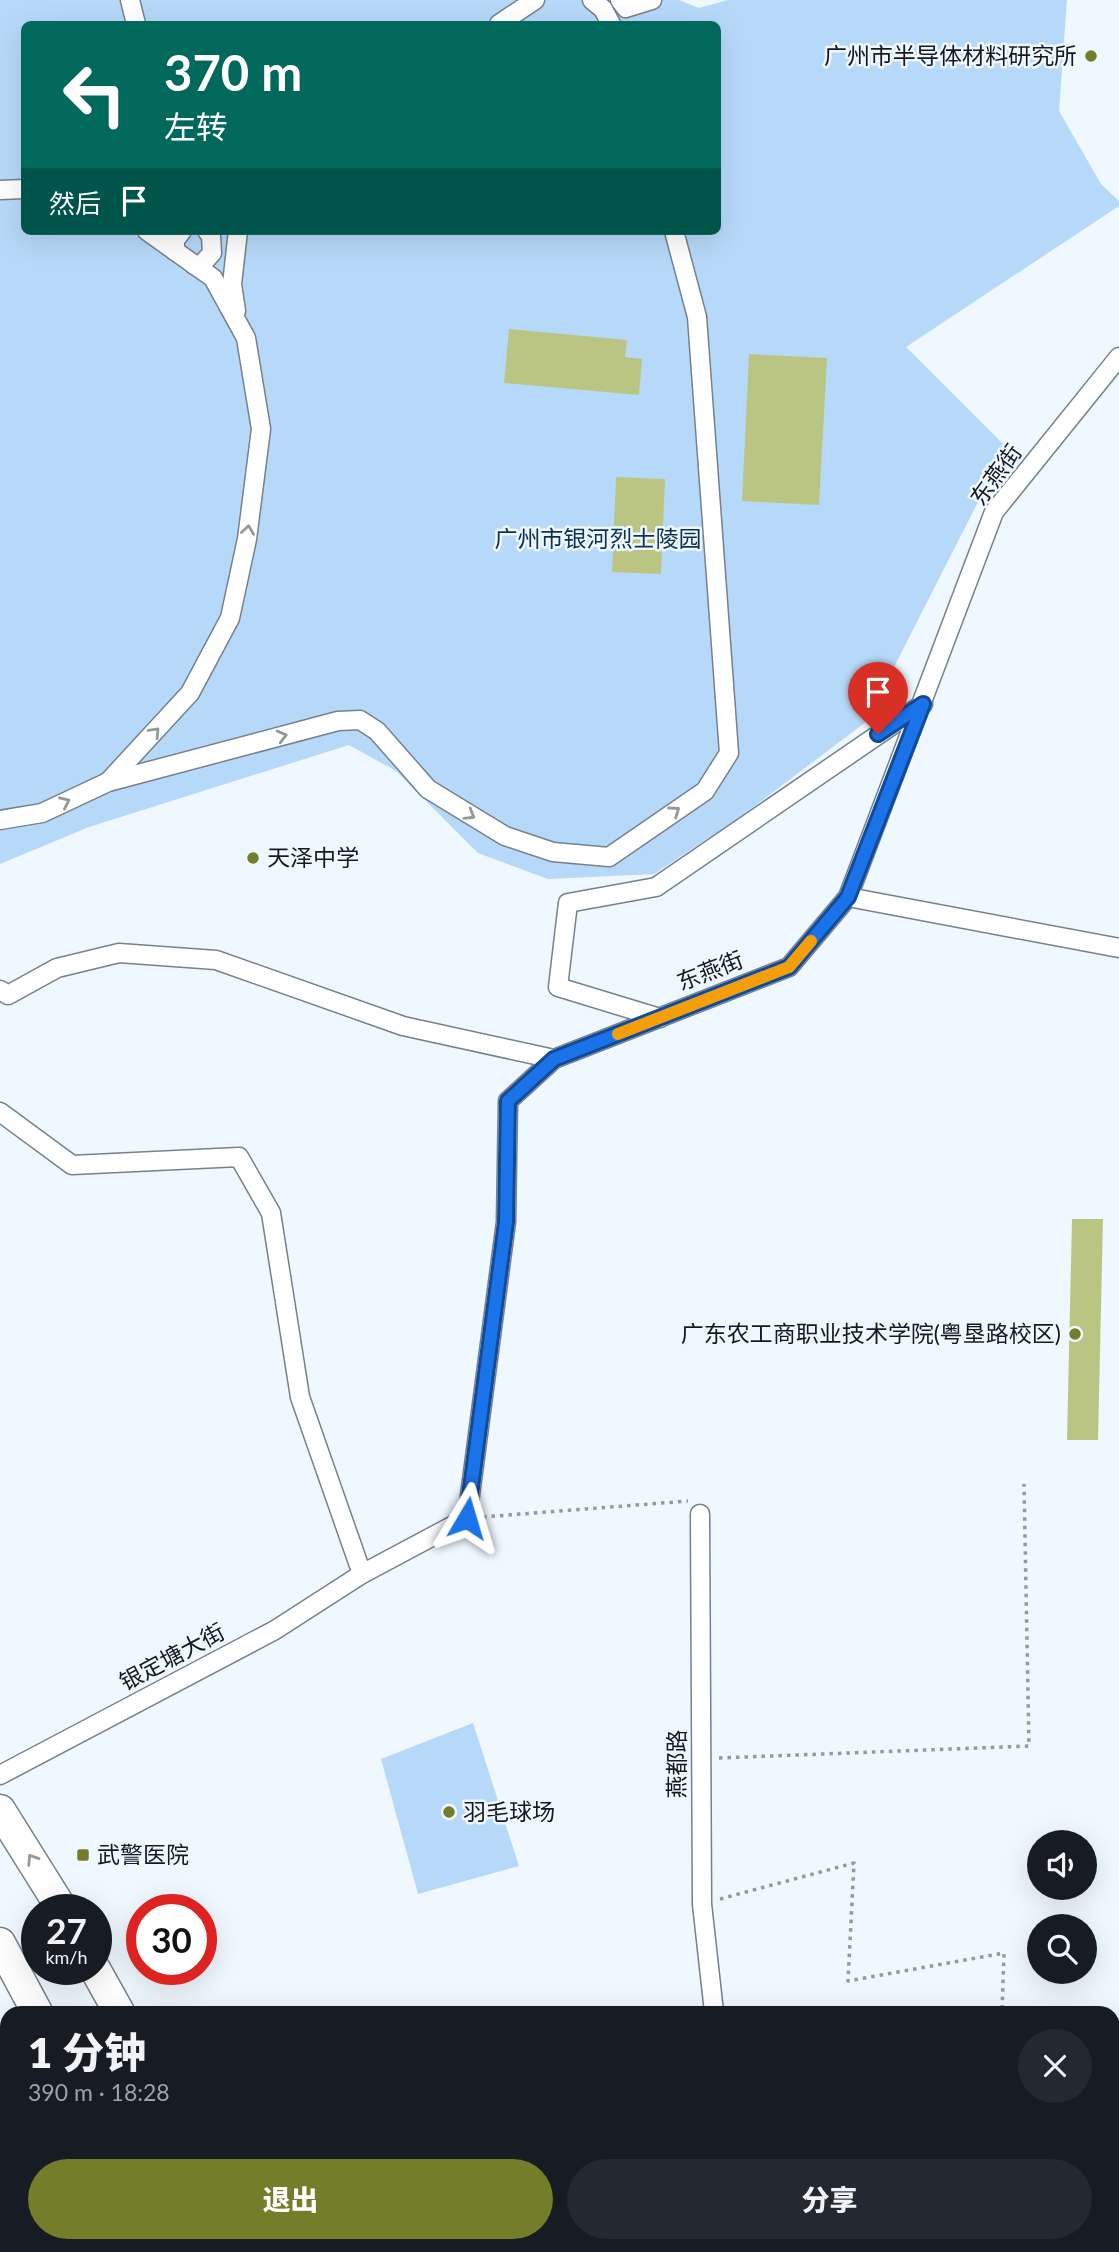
<!DOCTYPE html>
<html lang="zh">
<meta charset="utf-8">
<style>
:root{--surface:#171b24;--page:#242831;--text:#f1f3f6;--muted:#9ea1a6;--accent:#747e2a}
body{margin:0;font-family:Lato,"Noto Sans SC",sans-serif;background:var(--page);color:var(--text);height:100vh;display:flex;flex-direction:column;font-size:26px;white-space:nowrap}
*{box-sizing:border-box;margin:0}
p{font-size:23px;color:var(--muted)}
.icon{flex:none;width:38px;height:38px;fill:none;stroke:currentColor;stroke-width:2;stroke-linecap:round;stroke-linejoin:round}
.map{position:relative;flex:1;overflow:hidden}
.panel{position:absolute;left:0px;top:2006px;width:1120px;height:247px;display:flex;flex-direction:column;background:var(--surface);border-radius:21px 21px 0 0;box-shadow:0 7px 28px #0002}
.panel>*{flex:none}
.banner{position:absolute;left:21px;top:21px;width:700px;height:214px;border-radius:10px;box-shadow:0 7px 28px #0002;background:#00695c;color:#fff;overflow:hidden}
.tools{position:absolute;left:1027px;top:1830px;display:grid;gap:14px}
.tools a{display:grid;place-items:center;width:70px;height:70px;border-radius:50%;background:var(--surface);box-shadow:0 7px 28px #0002;font-size:35px}
.speed{position:absolute;left:21px;top:1894px;display:flex;gap:14px;font-size:35px;font-weight:700;text-align:center}
.speed>*{display:grid;place-content:center;width:91px;height:91px;border-radius:50%;background:var(--surface);box-shadow:0 7px 28px #0002;line-height:1}
.speed small{font-size:18px;font-weight:400}
.speed .limit{border:10px solid #d22;background:#fff;color:#111}
.pin{position:absolute;display:grid;place-items:center;width:60px;height:60px;color:#fff;margin:-72px -30px;border-radius:50% 50% 50% 0;rotate:-45deg;box-shadow:0 0 7px #0007}
.pin .icon{rotate:45deg}
.me{position:absolute;width:77px;margin:-38px;rotate:7deg;stroke-linejoin:round;filter:drop-shadow(0 0 5px #0008)}
.turn{display:flex;align-items:center;gap:24px;height:147px;padding:0 28px;font-size:32px}
.turn .icon{width:91px;height:91px;stroke-width:2.5}
.turn b{display:block;font-size:49px;line-height:60px}
.then{display:flex;align-items:center;height:66px;padding:0 28px;background:#0003;gap:14px;font-size:26px}
.round{display:grid;place-items:center;flex:none;width:74px;height:74px;border-radius:37px;background:var(--page)}
.overview{display:flex;align-items:center;justify-content:space-between;height:119px;padding:0 28px}
h1{font-size:42px;font-weight:800;line-height:52px}
.primary-button{display:flex;gap:14px;margin-top:auto;padding:14px 28px}
.primary-button a{flex:1;height:80px;border-radius:42px;background:var(--accent);color:#fff;font-size:28px;font-weight:800;line-height:80px;text-align:center}
.primary-button a+a{background:var(--page);color:var(--text)}
.map>svg:first-child{display:block}
</style>
<div class="map">
<svg width="1119" height="2252" viewBox="0 0 1119 2252">
<rect width="100%" height="100%" fill="#eff7ff"/>
<g fill="#b7d9f9" fill-rule="evenodd">
<path d="M0,0h679l20,8 29,-8h339l-8,111 42,73 18,17v5l-213,141 100,100 -140,275 -130,98 -82,54 -106,5 -70,-26 -82,-82 -47,-26 -260,82 -89,37zM24,24h694v207h-694z"/>
<polygon points="473,1723 519,1866 418,1894 381,1759"/>
<polygon points="304,2245 609,2245 611,2252 308,2252"/>
</g>
<g fill="#bbc583">
<polygon points="509,329 627,340 625,357 642,359 639,395 504,383"/>
<polygon points="749,354 827,358 819,505 742,501"/>
<polygon points="616,477 665,479 661,574 612,572"/>
<polygon points="1072,1219 1103,1219 1098,1440 1067,1440"/>
</g>
<g fill="none" stroke-linecap="round" stroke-linejoin="round">
<g stroke="#76818d" stroke-width="21">
<g id="minor">
<polyline points="130,0 136,24"/>
<polyline points="592,0 603,9 611,24"/>
<polyline points="620,0 626,8 652,0"/>
<polyline points="499,24 535,0"/>
<polyline points="0,190 24,189"/>
<polyline points="175,251 175,240 182,231"/>
<polyline points="194,265 202,264 212,253 211,236 207,231"/>
<polyline points="236,311 232,284 238,231"/>
<polyline points="108,782 190,693 230,618 247,539 261,429 246,338 213,278 147,231"/>
<polyline points="0,820 42,813 108,782 338,721 360,720 377,731 428,789 505,836 553,852 609,857 705,791 729,753 697,317 674,231"/>
<polyline points="848,897 1119,948"/>
<polyline points="0,990 8,995 57,968 119,953 216,960 403,1026 554,1059"/>
<polyline points="660,1018 558,987 568,903 656,887 923,704"/>
<polyline points="0,1112 72,1165 239,1157 271,1213 300,1397 362,1574"/>
<polyline points="700,1514 702,1904 714,2012"/>
<polyline points="0,1775 275,1630 362,1574 467,1518 506,1222 508,1101 554,1059 789,967 848,897 994,512 1119,357"/>
<polyline points="742,2245 743,2252"/>
<polyline points="17,2252 38,2245"/>
</g>
</g>
<g stroke="#76818d" stroke-width="33">
<g id="trunk">
<polyline points="0,1810 62,1909"/>
<polyline points="0,1943 37,2012"/>
<polyline points="95,1969 119,2012"/>
<polyline points="160,2245 164,2252"/>
<polyline points="239,2245 243,2252"/>
</g>
</g>
<g stroke="#9399a0" stroke-width="3.5" stroke-dasharray="3.5 5" stroke-linecap="butt">
<polyline points="483,1517 688,1501"/>
<polyline points="719,1758 1029,1746 1024,1484"/>
<polyline points="720,1899 854,1863 848,1981 1004,1953 1002,2012"/>
<polyline points="1113,2120 1119,2121"/>
</g>
<use href="#minor" stroke="#fff" stroke-width="18"/>
<use href="#trunk" stroke="#fff" stroke-width="30"/>
</g>
<defs><path id="oneway-chevron" d="M-2-3.5L2.5 0L-2 3.5" fill="none" stroke-width="1.6" stroke-linecap="round" stroke-linejoin="round" transform="scale(1.75)"/></defs>
<g stroke="#96989a">
<use href="#oneway-chevron" transform="translate(248 530) rotate(-82)"/>
<use href="#oneway-chevron" transform="translate(155 732) rotate(-47)"/>
<use href="#oneway-chevron" transform="translate(282 736) rotate(-15)"/>
<use href="#oneway-chevron" transform="translate(65 802) rotate(-25)"/>
<use href="#oneway-chevron" transform="translate(675 811) rotate(-35)"/>
<use href="#oneway-chevron" transform="translate(470 815) rotate(31)"/>
<use href="#oneway-chevron" transform="translate(32 1859) rotate(-123)"/>
</g>
<g fill="none" stroke-linecap="round" stroke-linejoin="round">
<g stroke="#114b97" stroke-width="18">
<polyline id="route" points="467,1518 506,1222 508,1101 554,1059 789,967 848,897 923,704 878,734"/>
</g>
<use href="#route" stroke="#1a73e8" stroke-width="12"/>
<polyline stroke="#f59e0b" stroke-width="12" points="618,1034 789,967 811,941"/>
</g>
<g fill="#747e2a" stroke="#eff7ff" stroke-width="2.5">
<circle cx="1091" cy="56" r="7"/>
<circle cx="253" cy="858" r="7"/>
<circle cx="1075" cy="1334" r="7"/>
<circle cx="449" cy="1812" r="7"/>
<rect x="76" y="1848" width="14" height="14" rx="3.5"/>
</g>
<g text-anchor="middle" stroke-width="5" stroke-linejoin="round" paint-order="stroke">
<g font-size="23" fill="#15191e" stroke="#eff7ff" text-anchor="start">
<text x="1077" y="64" text-anchor="end">广州市半导体材料研究所</text>
<text x="267" y="866">天泽中学</text>
<text x="1061" y="1342" text-anchor="end">广东农工商职业技术学院(粤垦路校区)</text>
<text x="463" y="1820">羽毛球场</text>
<text x="97" y="1863">武警医院</text>
</g>
<g font-size="23" fill="#15191e" stroke="#eff7ff">
<text transform="translate(996 475) rotate(-54)" y="8">东燕街</text>
<text transform="translate(710 971) rotate(-21)" y="8">东燕街</text>
<text transform="translate(172 1657) rotate(-28)" y="8">银定塘大街</text>
<text transform="translate(677 1764) rotate(-90)" y="8">燕都路</text>
</g>
<g font-size="23" fill="#0a3251" stroke="#eff7ff">
<text x="598" y="547">广州市银河烈士陵园</text>
</g>
</g>
</svg>
<div class="tools">
<a><svg class="icon" aria-label="sound" viewBox="0 0 24 24"><path d="M4 9h4l5-4v14l-5-4H4zM17 9q2 3 0 6"/></svg></a>
<a><svg class="icon" aria-label="search" viewBox="0 0 24 24"><circle cx="10" cy="10" r="6"/><path d="M15 15l6 6"/></svg></a>
</div>
<div class="speed"><div>27<small>km/h</small></div><div class="limit">30</div></div>
<div class="pin" style="left:878px;top:734px;background:#d93025"><svg class="icon" aria-label="arrive" viewBox="0 0 24 24"><path d="M6 21V4h12l-3 4 3 4H6"/></svg></div>
<svg class="me" style="left:467px;top:1518px" viewBox="-20 -20 40 40"><path d="M0-17L14 15 0 8-14 15z" fill="#1a73e8" stroke="#fff" stroke-width="4"/></svg>
<div class="banner">
<div class="turn"><svg class="icon" aria-label="left" viewBox="0 0 24 24"><path d="M17 20v-9H6M10 6l-5 5 5 5"/></svg><div><b>370 m</b>左转</div></div>
<div class="then">然后<svg class="icon" aria-label="arrive" viewBox="0 0 24 24"><path d="M6 21V4h12l-3 4 3 4H6"/></svg></div>
</div>
<section class="panel">
<div class="overview"><div><h1>1 分钟</h1><p>390 m · 18:28</p></div><a class="round"><svg class="icon" aria-label="close" viewBox="0 0 24 24"><path d="M6 6l12 12M18 6L6 18"/></svg></a></div>
<div class="primary-button"><a>退出</a><a>分享</a></div>
</section>
</div>
